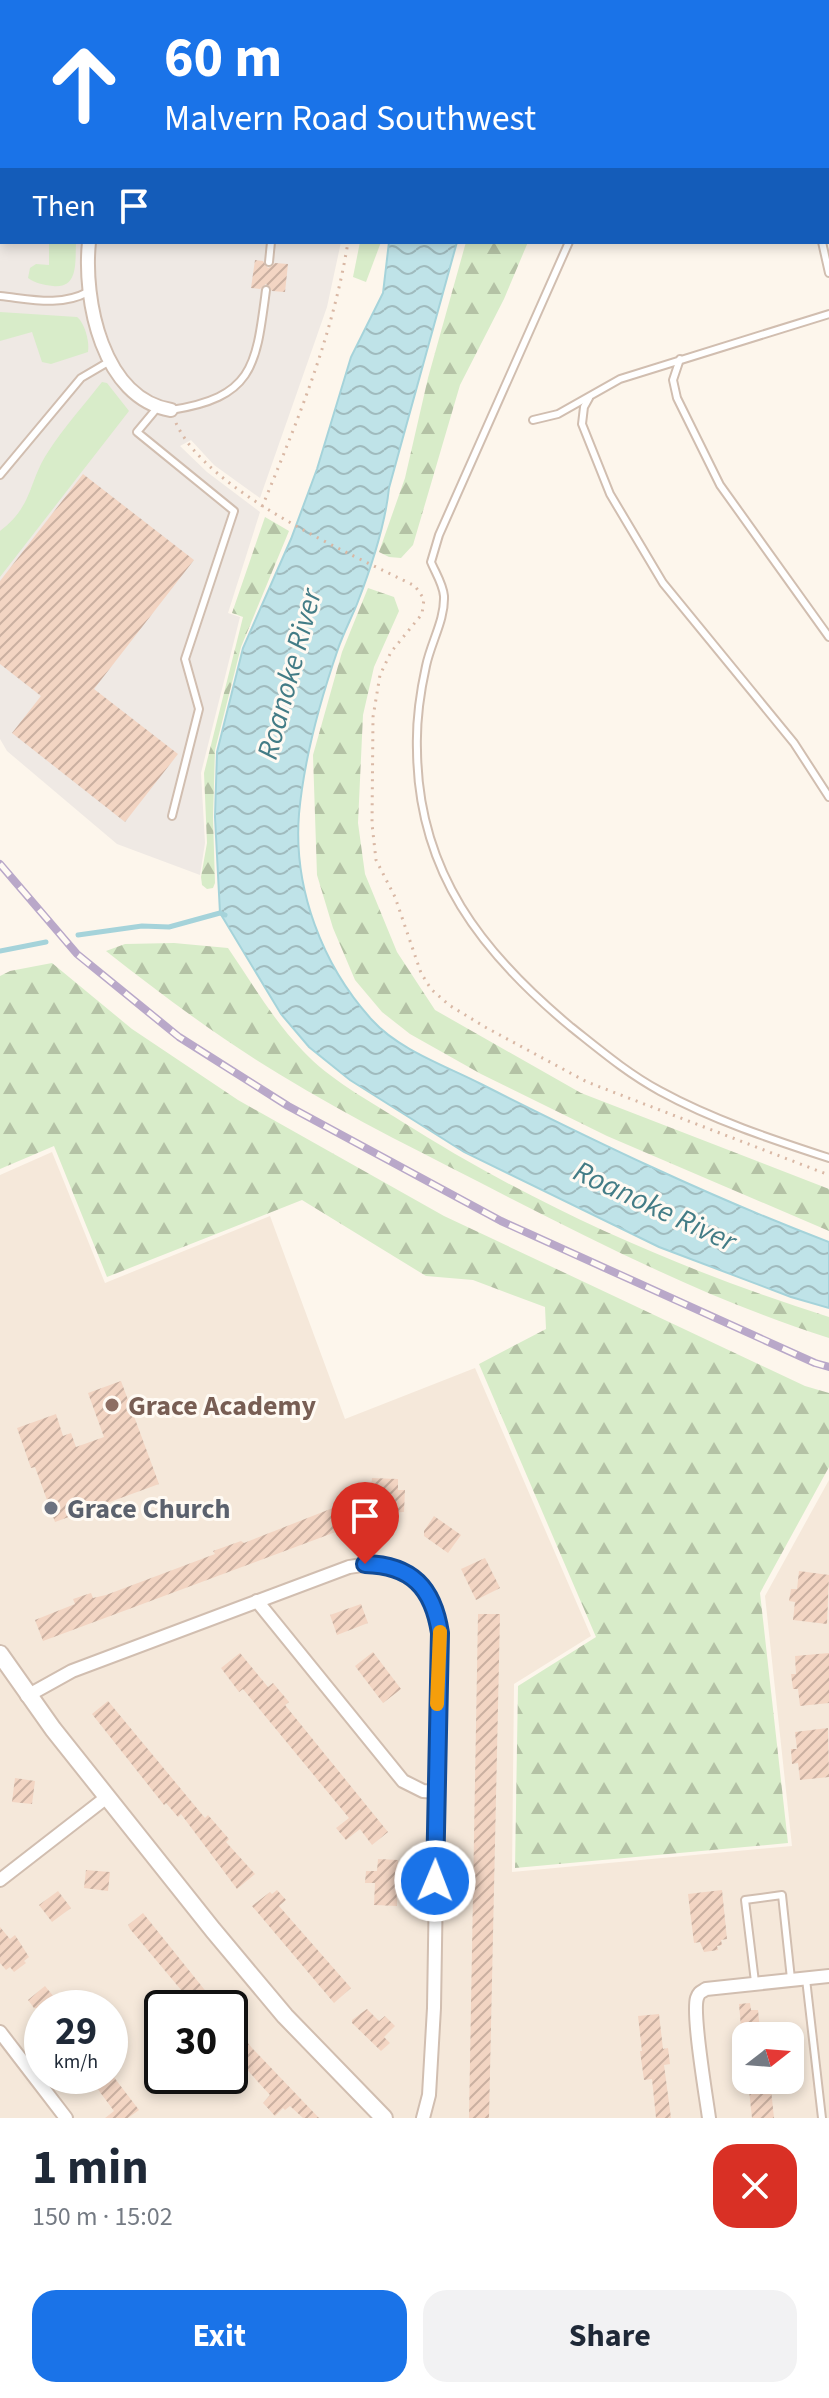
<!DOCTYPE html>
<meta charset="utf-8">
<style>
:root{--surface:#fff;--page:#f2f2f3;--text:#1f2937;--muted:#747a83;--accent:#1a73e8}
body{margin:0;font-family:"Source Sans 3",sans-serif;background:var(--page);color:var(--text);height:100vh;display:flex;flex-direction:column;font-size:30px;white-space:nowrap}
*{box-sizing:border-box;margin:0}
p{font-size:26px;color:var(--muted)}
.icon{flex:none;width:44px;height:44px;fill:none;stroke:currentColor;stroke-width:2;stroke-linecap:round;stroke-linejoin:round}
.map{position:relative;height:2118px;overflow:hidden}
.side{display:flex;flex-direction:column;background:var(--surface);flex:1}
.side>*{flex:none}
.top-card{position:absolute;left:0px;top:0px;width:830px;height:244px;box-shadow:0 4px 12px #0003;background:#1a73e8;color:#fff;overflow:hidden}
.needle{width:52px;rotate:73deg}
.tools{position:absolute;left:732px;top:2022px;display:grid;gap:16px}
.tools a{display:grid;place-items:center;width:72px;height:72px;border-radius:16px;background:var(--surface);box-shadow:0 4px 12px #0003;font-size:40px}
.speed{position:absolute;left:24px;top:1990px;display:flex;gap:16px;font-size:40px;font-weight:700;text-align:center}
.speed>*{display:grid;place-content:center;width:104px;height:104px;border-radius:50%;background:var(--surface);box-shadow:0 4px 12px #0003;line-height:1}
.speed small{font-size:20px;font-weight:400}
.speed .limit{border:4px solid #111;border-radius:12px;background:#fff;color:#111}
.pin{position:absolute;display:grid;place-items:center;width:68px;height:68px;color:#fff;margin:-82px -34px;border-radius:50% 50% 50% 0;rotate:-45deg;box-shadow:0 0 8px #0007}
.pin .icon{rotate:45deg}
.me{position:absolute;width:88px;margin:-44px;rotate:1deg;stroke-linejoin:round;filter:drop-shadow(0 0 6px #0008)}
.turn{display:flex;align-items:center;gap:28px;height:168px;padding:0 32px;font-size:36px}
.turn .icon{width:104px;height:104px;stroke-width:2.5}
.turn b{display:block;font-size:56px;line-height:68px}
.then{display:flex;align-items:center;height:76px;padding:0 32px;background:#0003;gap:16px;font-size:30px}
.round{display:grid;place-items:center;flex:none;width:84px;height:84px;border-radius:24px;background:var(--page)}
.overview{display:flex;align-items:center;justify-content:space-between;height:136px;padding:0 32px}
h1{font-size:48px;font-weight:700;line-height:60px}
.button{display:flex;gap:16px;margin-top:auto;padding:16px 32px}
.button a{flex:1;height:92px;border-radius:24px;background:var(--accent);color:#fff;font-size:32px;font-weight:700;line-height:92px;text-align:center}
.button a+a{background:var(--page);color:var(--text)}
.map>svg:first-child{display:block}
</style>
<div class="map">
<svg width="829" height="2118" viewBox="0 0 829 2118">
<defs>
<pattern id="forest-firs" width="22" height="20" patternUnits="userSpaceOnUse" patternTransform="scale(2)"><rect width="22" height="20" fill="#d8ecc9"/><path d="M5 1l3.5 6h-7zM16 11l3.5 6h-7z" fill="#b4c2a5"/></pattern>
<pattern id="water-waves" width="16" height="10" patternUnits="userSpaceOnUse" patternTransform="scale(2)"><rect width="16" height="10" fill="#bfe3e8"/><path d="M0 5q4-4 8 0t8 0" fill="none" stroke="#a0bbbe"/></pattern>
<pattern id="building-hatch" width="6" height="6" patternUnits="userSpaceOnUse" patternTransform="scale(2)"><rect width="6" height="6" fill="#f3d5c3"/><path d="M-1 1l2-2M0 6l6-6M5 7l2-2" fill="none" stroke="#cab0a1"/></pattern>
</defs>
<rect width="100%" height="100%" fill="#fdf6ec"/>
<path fill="#f5e8da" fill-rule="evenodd" d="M52,1152l53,131 165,-67 75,203 130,-51 116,268 -77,48 -2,188 280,-26 -27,-250 64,-116v638h-829v-943zM42,2008h68v68h-68zM162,2008h68v68h-68zM746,2036h44v44h-44z"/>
<polygon fill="#efe9e4" points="0,0 404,0 2,2 2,242 341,242 327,307 260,498 214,465 191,440 180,446 207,472 260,512 228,613 240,617 201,773 205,843 200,875 117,844 7,751 0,739"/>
<g fill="#d8ecc9">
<path d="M49,242h27c-1,19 3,47 -23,44 -10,-1 -18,-3 -25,-8l2,-10 6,-4 13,1z"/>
<polygon points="360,242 381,242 366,282 353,277"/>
<path d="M0,312l77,5c8,6 13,26 11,35l-37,12 -9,-2 -10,-30 -32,9z"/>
<path d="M102,382l5,1 22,28 -129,166v-46c34,-26 28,-49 48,-79 16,-25 36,-47 54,-70z"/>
</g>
<g fill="url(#forest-firs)">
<polygon points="466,242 528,242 504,299 460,385 413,545 401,558 389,557 379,552 405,478 428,378"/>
<polygon points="265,517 289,531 241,647 215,750 213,818 215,883 213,888 207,889 202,885 201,877 207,843 204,773 243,617 232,613"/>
<polygon points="368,588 394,597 399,611 374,667 363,715 358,823 365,874 397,952 435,1010 581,1093 829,1189 829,1231 607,1136 481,1074 410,1034 382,1012 355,980 333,928 317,875 313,755 342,652"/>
<path d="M174,943l54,5c24,35 45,72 75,103 27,29 65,49 98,70 132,84 279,149 428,196v21c-111,-35 -217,-88 -321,-141 -77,-40 -156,-78 -229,-123 -61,-37 -117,-79 -173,-123l19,-7z"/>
<polygon points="52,963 132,1029 238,1100 444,1216 805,1386 829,1393 829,1467 760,1593 788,1843 515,1868 518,1686 596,1637 479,1364 546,1329 545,1307 473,1280 426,1276 302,1200 107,1277 54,1146 0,1169 0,976 10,971"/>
</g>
<path fill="url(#water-waves)" stroke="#a5d3da" stroke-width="2" d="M389,242h68l-68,246c-4,39 -18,80 -32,116 -6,15 -14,30 -19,45 -18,52 -34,110 -39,165 -6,74 23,151 73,206 27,30 74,46 109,64 113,57 229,113 348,158v66l-38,-11 -132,-50 -195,-95 -114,-72 -41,-33 -28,-33 -61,-101 -5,-96 2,-65 26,-104 48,-109 26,-70 34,-112 32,-64z"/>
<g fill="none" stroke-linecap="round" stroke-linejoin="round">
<g stroke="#a5d3da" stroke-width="5">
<polyline points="78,935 142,926 169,927 220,913 225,915"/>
<polyline points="0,951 46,942"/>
</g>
</g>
<g fill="url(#building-hatch)">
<polygon points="255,260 263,261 268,268 275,263 288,264 285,292 272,291 266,284 260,289 251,288"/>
<polygon points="83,474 194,560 94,689 178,754 125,822 12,733 41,696 0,664 0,581"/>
<polygon points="121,1381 159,1484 55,1522 35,1467 31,1468 17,1428 56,1414 63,1436 71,1433 76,1447 104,1437 88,1393"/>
<polygon points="372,1478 398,1479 398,1490 405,1490 404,1512 368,1514"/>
<polygon points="343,1504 349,1527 43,1641 35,1620 75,1604 73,1599 91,1593 93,1598 106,1595 215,1554 213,1551 241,1541 244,1543"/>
<polygon points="434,1516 461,1535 448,1553 424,1536 424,1531"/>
<polygon points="485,1558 500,1588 476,1600 461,1569"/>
<polygon points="799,1571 829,1575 827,1624 793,1620 795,1602 789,1601 791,1589 797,1589"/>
<polygon points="361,1604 368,1623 337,1635 330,1615"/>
<polygon points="478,1614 500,1614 489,2118 469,2118"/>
<polygon points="373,1652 401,1689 383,1703 355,1666"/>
<polygon points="240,1653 268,1687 273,1683 289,1702 285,1705 388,1832 372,1845 360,1829 346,1840 336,1828 349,1818 243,1689 239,1692 221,1668"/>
<polygon points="829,1653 829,1703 800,1706 798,1689 793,1689 791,1674 796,1674 795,1656"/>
<polygon points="108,1701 205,1818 208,1815 229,1839 226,1842 255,1874 237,1889 181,1814 178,1817 166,1803 164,1805 92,1714"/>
<polygon points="828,1728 829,1777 800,1780 798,1763 792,1764 791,1749 797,1749 795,1732"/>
<polygon points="15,1778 35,1781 32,1804 12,1802"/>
<polygon points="378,1859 398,1860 397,1906 374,1905 375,1883 365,1883 366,1871 377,1871"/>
<polygon points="86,1870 110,1872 108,1891 84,1888"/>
<polygon points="277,1890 286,1900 279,1906 351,1988 334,2003 252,1906 270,1892 272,1894"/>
<polygon points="722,1890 727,1939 721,1940 722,1945 717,1946 718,1950 704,1952 700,1942 694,1943 688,1894"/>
<polygon points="58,1891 71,1908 52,1922 39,1905"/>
<polygon points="143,1913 212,1999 201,2008 188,2008 182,2000 187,1997 130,1929 128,1925"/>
<polygon points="0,1927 10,1939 15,1935 29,1957 24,1961 26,1963 14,1972 10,1967 6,1970 0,1963"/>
<polygon points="45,1986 63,2008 34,2008 28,2000"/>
<polygon points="750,2003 751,2010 758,2010 760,2031 753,2032 753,2036 742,2039 739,2004"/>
<polygon points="367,2009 379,2021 385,2016 395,2026 384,2037 390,2043 381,2051 352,2023 352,2020"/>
<polygon points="659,2014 663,2049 668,2048 670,2064 664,2065 671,2118 656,2118 652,2079 644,2080 640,2051 642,2051 638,2016"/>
<polygon points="230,2021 252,2048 319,2118 303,2118 290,2106 285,2110 283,2108 275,2116 263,2103 270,2095 230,2051"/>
<polygon points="88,2076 113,2076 139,2110 128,2118 105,2118 114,2111"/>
<polygon points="770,2080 774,2118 752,2118 748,2081"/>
</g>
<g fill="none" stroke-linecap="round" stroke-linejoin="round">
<g stroke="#d1beb0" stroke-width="10">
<g id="service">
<polyline points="782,0 782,2"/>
<polyline points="650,2 651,0"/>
<polyline points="0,68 2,69"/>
<path d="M569,242l-130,293 -8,27c4,10 12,22 13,34 1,24 -13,46 -18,70 -6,27 -10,56 -9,84 1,122 65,203 154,277 29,23 56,46 89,64 53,29 111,48 169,67"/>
<polyline points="822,242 829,273"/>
<polyline points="269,262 271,242"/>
<path d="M0,296c30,3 60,11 88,-4"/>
<polyline points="680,359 673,380 677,398 720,485 829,637"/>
<polyline points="589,398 584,407 582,424 610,494 663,583 794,743 829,797"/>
<polyline points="157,408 137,432 234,511 185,659 199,709 172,816"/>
<path d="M171,410c83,-13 85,-44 95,-120"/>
<polyline points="533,420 558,414 620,379 829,314"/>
<polyline points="0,475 81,378 110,361"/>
<polyline points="806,1979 822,2118"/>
<polyline points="755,1982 745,1900 782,1895 791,1979"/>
</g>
</g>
<g stroke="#d1beb0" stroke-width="16">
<g id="minor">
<polyline points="142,2 143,0"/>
<path d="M89,242c-6,58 13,156 82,168"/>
<polyline points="257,1601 403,1781 423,1791 436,1792"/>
<path d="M27,1696l45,-25 277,-104c53,-10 83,14 91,66l-6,375 -5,87 -6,23"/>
<polyline points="0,1880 107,1797"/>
<polyline points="0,2032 66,2118"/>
<path d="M709,2118c-3,-22 -17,-104 -12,-120 2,-6 4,-6 9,-9l123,-13"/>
</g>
</g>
<g stroke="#d1beb0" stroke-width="20">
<polyline id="tertiary" points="0,1654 53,1729 213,1930 285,2016 384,2118"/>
</g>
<g stroke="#d9b8a5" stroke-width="3" stroke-dasharray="2 6" stroke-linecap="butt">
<polyline points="412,2 412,0"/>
<path d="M176,423c31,69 171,129 239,163l9,13 -2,15 -31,38 -11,23 -7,42 -1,107 4,36 19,37 26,76 10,16 18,16 36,22 102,55 242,93"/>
<path d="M262,507c36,-87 71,-172 86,-265"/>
</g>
<use href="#service" stroke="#fff" stroke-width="6"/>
<use href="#minor" stroke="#fff" stroke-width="12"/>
<use href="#tertiary" stroke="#fff" stroke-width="16"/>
<g stroke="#b9a8c9" stroke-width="8">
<polyline id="rail" points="0,864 77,954 179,1037 288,1106 501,1221 815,1363 829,1367"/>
</g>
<use href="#rail" stroke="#fffaf3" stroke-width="5" stroke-dasharray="15" stroke-linecap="butt"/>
</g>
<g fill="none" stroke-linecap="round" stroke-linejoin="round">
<g stroke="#114b97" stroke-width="20">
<path id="route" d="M365,1564c47,1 68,24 75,69l-5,248"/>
</g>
<use href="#route" stroke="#1a73e8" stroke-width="14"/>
<polyline stroke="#f59e0b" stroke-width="14" points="437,1704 440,1632"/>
</g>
<circle fill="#8d6e63" stroke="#fffaf3" stroke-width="3" cx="112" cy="1405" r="8"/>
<circle fill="#6b7280" stroke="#fffaf3" stroke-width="3" cx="51" cy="1508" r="8"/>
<g text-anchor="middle" stroke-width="6" stroke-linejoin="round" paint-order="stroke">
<g font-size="28" font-weight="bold" fill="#785e54" stroke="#fffaf3" text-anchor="start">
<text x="128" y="1415">Grace Academy</text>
</g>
<g font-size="28" font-weight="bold" fill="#5b616d" stroke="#fffaf3" text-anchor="start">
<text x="67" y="1518">Grace Church</text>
</g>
<g font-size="30" font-style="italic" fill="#437c86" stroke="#fffaf3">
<text transform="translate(289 674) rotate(-75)" y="10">Roanoke River</text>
<text transform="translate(655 1206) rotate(25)" y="10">Roanoke River</text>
</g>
</g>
</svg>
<div class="tools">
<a><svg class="needle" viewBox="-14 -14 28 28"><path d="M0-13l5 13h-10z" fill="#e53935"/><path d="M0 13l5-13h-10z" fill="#747a83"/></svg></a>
</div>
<div class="speed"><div>29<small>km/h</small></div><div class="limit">30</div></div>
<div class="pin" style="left:365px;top:1564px;background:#d93025"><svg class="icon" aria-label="arrive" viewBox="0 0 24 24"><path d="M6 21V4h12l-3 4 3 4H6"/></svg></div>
<svg class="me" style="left:435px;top:1881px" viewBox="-20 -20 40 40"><circle r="17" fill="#1a73e8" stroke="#fff" stroke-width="3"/><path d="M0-11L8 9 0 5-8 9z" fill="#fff"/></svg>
<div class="top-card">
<div class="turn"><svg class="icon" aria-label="ahead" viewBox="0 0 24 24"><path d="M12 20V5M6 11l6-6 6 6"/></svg><div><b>60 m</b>Malvern Road Southwest</div></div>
<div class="then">Then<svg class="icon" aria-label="arrive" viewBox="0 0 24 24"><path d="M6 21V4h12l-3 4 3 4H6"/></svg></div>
</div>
</div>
<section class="side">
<div class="overview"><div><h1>1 min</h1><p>150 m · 15:02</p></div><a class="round" style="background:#d93025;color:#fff"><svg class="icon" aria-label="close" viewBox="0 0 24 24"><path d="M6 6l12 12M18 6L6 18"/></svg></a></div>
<div class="button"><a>Exit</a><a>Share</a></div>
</section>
